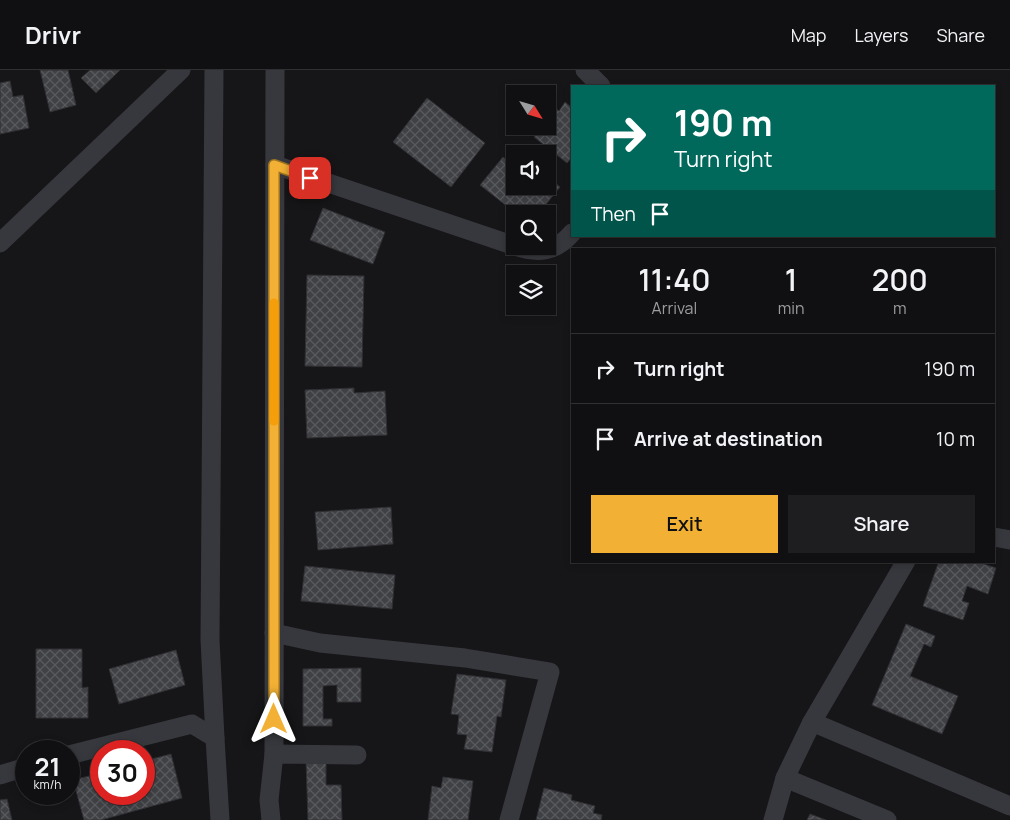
<!DOCTYPE html>
<style>
:root{--surface:#101012;--page:#1e1e20;--text:#f1f3f6;--muted:#9c9d9f;--line:#303032;--accent:#f2b134}
body{margin:0;font-family:Manrope,sans-serif;background:var(--page);color:var(--text);height:100vh;display:flex;flex-direction:column;font-size:19px;white-space:nowrap}
*{box-sizing:border-box;margin:0}
p{font-size:16px;color:var(--muted)}
.icon{flex:none;width:28px;height:28px;fill:none;stroke:currentColor;stroke-width:2;stroke-linecap:round;stroke-linejoin:round}
.map{position:relative;flex:1;overflow:hidden}
.panel{position:absolute;left:571px;top:178px;width:424px;height:315px;display:flex;flex-direction:column;background:var(--surface);border-radius:0px;box-shadow:0 2px 8px #0003,0 0 0 1px var(--line)}
.panel>*{flex:none}
.top-card{position:absolute;left:571px;top:15px;width:424px;height:152px;border-radius:0px;box-shadow:0 2px 8px #0003,0 0 0 1px var(--line);background:#00695c;color:#fff;overflow:hidden}
.needle{width:32px;rotate:127deg}
.fabs{position:absolute;left:506px;top:15px;display:grid;gap:10px}
.fabs a{display:grid;place-items:center;width:50px;height:50px;border-radius:0px;background:var(--surface);box-shadow:0 2px 8px #0003,0 0 0 1px var(--line);font-size:25px}
.speed{position:absolute;left:15px;top:670px;display:flex;gap:10px;font-size:25px;font-weight:700;text-align:center}
.speed>*{display:grid;place-content:center;width:65px;height:65px;border-radius:50%;background:var(--surface);box-shadow:0 2px 8px #0003,0 0 0 1px var(--line);line-height:1}
.speed small{font-size:12px;font-weight:400}
.speed .limit{border:8px solid #d22;background:#fff;color:#111}
.pin{position:absolute;display:grid;place-items:center;width:42px;height:42px;color:#fff;margin:-21px;border-radius:10px;box-shadow:0 2px 8px #0006}
.me{position:absolute;width:55px;margin:-28px;rotate:0deg;stroke-linejoin:round;filter:drop-shadow(0 0 4px #0008)}
.turn{display:flex;align-items:center;gap:18px;height:105px;padding:0 20px;font-size:22px}
.turn .icon{width:65px;height:65px;stroke-width:2.5}
.turn b{display:block;font-size:35px;line-height:42px}
.then{display:flex;align-items:center;height:48px;padding:0 20px;background:#0003;gap:10px;font-size:19px}
.eta{display:flex;justify-content:space-evenly;align-items:center;height:85px;text-align:center}
.eta b{font-size:30px;font-weight:600;line-height:35px}
.button{display:flex;gap:10px;margin-top:auto;padding:10px 20px}
.button a{flex:1;height:58px;border-radius:0px;background:var(--accent);color:#111;font-size:20px;font-weight:600;line-height:58px;text-align:center}
.button a+a{background:var(--page);color:var(--text)}
ul{padding:0;list-style:none}
li{display:flex;align-items:center;gap:15px;height:70px;padding:0 20px;border-top:1px solid var(--line)}
li div{flex:1}
li b{display:block;font-size:19px}
li em{font-style:normal}
header{display:flex;align-items:center;gap:30px;box-sizing:border-box;height:70px;padding:0 25px;background:var(--surface);border-bottom:1px solid var(--line)}
header strong{font-size:24px}
nav{display:flex;gap:28px;margin-inline-start:auto;font-size:18px}
.map>svg:first-child{display:block}
</style>
<header>
<strong>Drivr</strong>
<nav><a>Map</a><a>Layers</a><a>Share</a></nav>
</header>
<div class="map">
<svg width="1010" height="750" viewBox="0 0 1010 750">
<defs>
<pattern id="building-cross-hatch" width="8" height="8" patternUnits="userSpaceOnUse" patternTransform="scale(1.25)"><rect width="8" height="8" fill="#404145"/><path d="M0 0l8 8M0 8l8-8" fill="none" stroke="#595a5e"/></pattern>
</defs>
<rect width="100%" height="100%" fill="#161618"/>
<g fill="url(#building-cross-hatch)" stroke="#303034">
<polygon points="40,0 68,0 76,35 50,42"/>
<polygon points="90,0 120,0 96,23 81,8"/>
<polygon points="10,11 13,27 23,25 29,58 0,64 0,13"/>
<polygon points="427,28 485,73 451,117 393,72"/>
<polygon points="565,32 572,38 572,87 567,93 534,67 539,61 537,59 539,56 548,56 548,45 554,37 559,41"/>
<polygon points="515,82 518,84 515,84 515,116 548,116 548,107 560,117 538,144 517,144 480,115 503,87 508,91"/>
<polygon points="323,138 385,162 373,194 310,170"/>
<polygon points="307,205 364,206 362,297 305,296"/>
<polygon points="354,318 354,323 385,321 387,365 307,368 305,320"/>
<polygon points="391,437 393,474 318,480 315,442"/>
<polygon points="939,491 975,491 996,498 988,524 967,516 962,531 969,533 963,550 923,536"/>
<polygon points="305,496 395,505 392,539 301,531"/>
<polygon points="906,554 935,566 931,577 924,574 910,606 958,626 942,664 872,635"/>
<polygon points="36,579 82,579 82,618 88,617 88,648 36,648"/>
<polygon points="176,580 185,615 119,634 109,599"/>
<polygon points="361,598 361,632 337,632 337,615 323,616 323,649 332,649 332,656 303,656 303,599"/>
<polygon points="457,604 506,610 501,647 497,646 492,682 464,679 467,665 457,664 459,645 451,644"/>
<polygon points="171,684 182,728 101,750 84,750 73,710 101,703 101,724 144,724 144,691"/>
<polygon points="306,691 326,691 326,715 341,715 342,750 308,750"/>
<polygon points="443,707 473,711 468,750 428,750 432,716 441,718"/>
<polygon points="544,718 572,725 571,730 595,736 593,743 602,745 601,750 536,750"/>
<polygon points="7,729 12,750 0,750 0,730"/>
<polygon points="810,744 826,750 807,750"/>
</g>
<g fill="none" stroke-linecap="round" stroke-linejoin="round">
<g stroke="#37383d" stroke-width="19">
<polyline points="214,0 210,570 215,668"/>
<polyline points="585,0 601,16"/>
<polyline points="275,95 515,176"/>
<polyline points="0,173 181,0"/>
<path d="M515,176c23,8 41,6 57,-13"/>
<polyline points="994,467 1010,470"/>
<polyline points="274,563 320,573 465,588 550,602 509,750"/>
<polyline points="812,652 1010,736"/>
<polyline points="274,684 275,0"/>
<polyline points="69,685 192,654 215,668 220,750"/>
<polyline points="0,705 26,697"/>
<polyline points="785,708 887,750"/>
<polyline points="271,750 269,730 274,684 357,685"/>
<polyline points="773,750 785,708 812,652 906,491"/>
</g>
</g>
<g fill="none" stroke-linecap="round" stroke-linejoin="round">
<g stroke="#9d7322" stroke-width="12">
<polyline id="route" points="274,649 274,95 310,108"/>
</g>
<use href="#route" stroke="#f2b134" stroke-width="9"/>
<polyline stroke="#f59e0b" stroke-width="9" points="274,351 274,233"/>
</g>
</svg>
<div class="fabs">
<a><svg class="needle" viewBox="-14 -14 28 28"><path d="M0-13l5 13h-10z" fill="#e53935"/><path d="M0 13l5-13h-10z" fill="#9c9d9f"/></svg></a>
<a><svg class="icon" aria-label="sound" viewBox="0 0 24 24"><path d="M4 9h4l5-4v14l-5-4H4zM17 9q2 3 0 6"/></svg></a>
<a><svg class="icon" aria-label="search" viewBox="0 0 24 24"><circle cx="10" cy="10" r="6"/><path d="M15 15l6 6"/></svg></a>
<a><svg class="icon" aria-label="layers" viewBox="0 0 24 24"><path d="M12 4l9 5-9 5-9-5zM3 14l9 5 9-5"/></svg></a>
</div>
<div class="speed"><div>21<small>km/h</small></div><div class="limit">30</div></div>
<div class="pin" style="left:310px;top:108px;background:#d93025"><svg class="icon" aria-label="arrive" viewBox="0 0 24 24"><path d="M6 21V4h12l-3 4 3 4H6"/></svg></div>
<svg class="me" style="left:274px;top:649px" viewBox="-20 -20 40 40"><path d="M0-17L14 15 0 8-14 15z" fill="#f2b134" stroke="#fff" stroke-width="4"/></svg>
<div class="top-card">
<div class="turn"><svg class="icon" aria-label="right" viewBox="0 0 24 24"><path d="M7 20v-9h11M14 6l5 5-5 5"/></svg><div><b>190 m</b>Turn right</div></div>
<div class="then">Then<svg class="icon" aria-label="arrive" viewBox="0 0 24 24"><path d="M6 21V4h12l-3 4 3 4H6"/></svg></div>
</div>
<section class="panel">
<div class="eta">
<div><b>11:40</b><p>Arrival</p></div>
<div><b>1</b><p>min</p></div>
<div><b>200</b><p>m</p></div>
</div>
<ul>
<li><svg class="icon" aria-label="right" viewBox="0 0 24 24"><path d="M7 20v-9h11M14 6l5 5-5 5"/></svg><div><b>Turn right</b></div><em>190 m</em></li>
<li><svg class="icon" aria-label="arrive" viewBox="0 0 24 24"><path d="M6 21V4h12l-3 4 3 4H6"/></svg><div><b>Arrive at destination</b></div><em>10 m</em></li>
</ul>
<div class="button"><a>Exit</a><a>Share</a></div>
</section>
</div>
